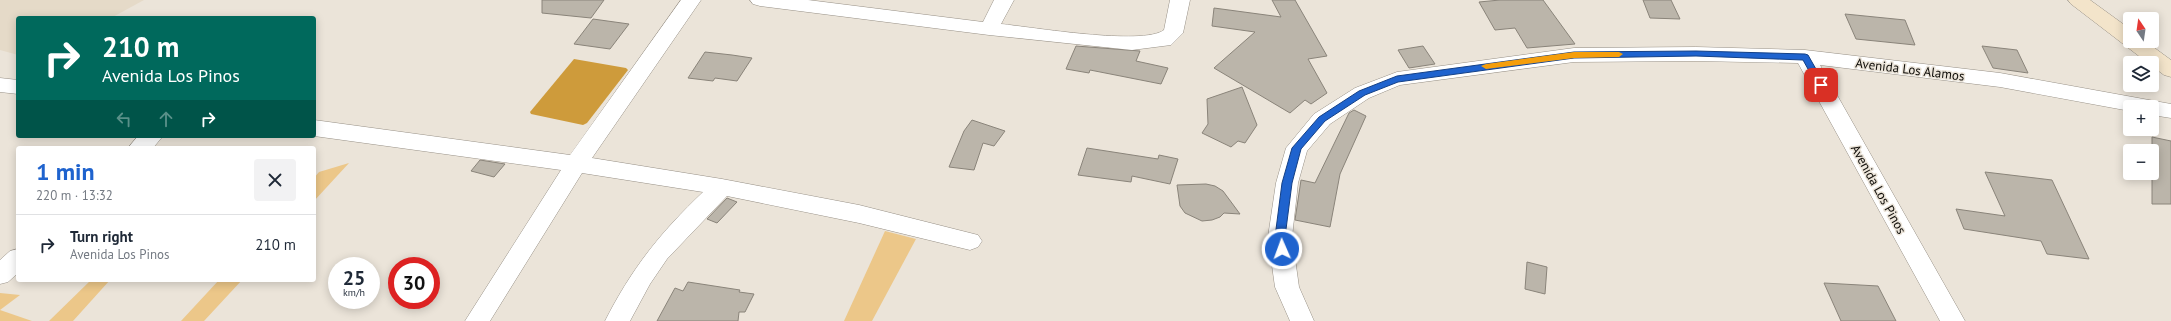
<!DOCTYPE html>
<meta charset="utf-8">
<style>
:root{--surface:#fff;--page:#f2f2f3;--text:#1f2937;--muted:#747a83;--line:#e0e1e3;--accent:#1f63ce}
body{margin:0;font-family:"PT Sans",sans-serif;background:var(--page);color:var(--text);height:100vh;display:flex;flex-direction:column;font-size:15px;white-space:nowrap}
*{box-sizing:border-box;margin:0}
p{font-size:13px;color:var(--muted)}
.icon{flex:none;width:22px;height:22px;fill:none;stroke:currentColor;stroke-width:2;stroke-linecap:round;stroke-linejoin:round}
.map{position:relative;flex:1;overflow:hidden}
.panel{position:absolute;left:16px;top:146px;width:300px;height:136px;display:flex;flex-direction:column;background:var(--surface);border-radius:4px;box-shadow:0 2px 10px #0003}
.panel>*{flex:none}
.banner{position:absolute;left:16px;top:16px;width:300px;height:122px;border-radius:4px;box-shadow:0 2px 10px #0003;background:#00695c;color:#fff;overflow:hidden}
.needle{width:26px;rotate:347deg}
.buttons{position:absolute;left:2123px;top:12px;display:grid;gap:8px}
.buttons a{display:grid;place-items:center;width:36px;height:36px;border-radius:4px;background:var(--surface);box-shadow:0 2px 10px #0003;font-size:20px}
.speed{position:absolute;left:328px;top:257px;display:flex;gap:8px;font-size:20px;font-weight:700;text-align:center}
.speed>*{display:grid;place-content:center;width:52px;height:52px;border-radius:50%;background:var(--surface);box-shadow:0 2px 10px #0003;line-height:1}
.speed small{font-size:10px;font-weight:400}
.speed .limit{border:6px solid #d22;background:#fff;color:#111}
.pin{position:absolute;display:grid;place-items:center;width:34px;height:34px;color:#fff;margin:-17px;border-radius:8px;box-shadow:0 2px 6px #0006}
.me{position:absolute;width:44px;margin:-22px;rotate:358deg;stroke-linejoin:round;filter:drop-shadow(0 0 3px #0008)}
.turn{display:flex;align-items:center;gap:14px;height:84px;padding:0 20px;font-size:18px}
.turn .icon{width:52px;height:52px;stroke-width:2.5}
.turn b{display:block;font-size:28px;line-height:34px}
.lanes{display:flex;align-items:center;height:38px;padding:0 20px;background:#0003;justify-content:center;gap:20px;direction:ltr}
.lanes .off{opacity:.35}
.round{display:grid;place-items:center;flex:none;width:42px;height:42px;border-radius:4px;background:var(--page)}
.headline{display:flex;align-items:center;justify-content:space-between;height:68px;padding:0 20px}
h1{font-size:24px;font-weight:800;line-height:30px;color:var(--accent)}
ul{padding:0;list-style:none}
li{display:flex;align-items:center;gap:12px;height:60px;padding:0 20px;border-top:1px solid var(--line)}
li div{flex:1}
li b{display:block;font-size:15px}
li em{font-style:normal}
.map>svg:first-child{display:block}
</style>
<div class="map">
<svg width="2171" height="321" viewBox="0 0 2171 321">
<rect width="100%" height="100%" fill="#ebe4d9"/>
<polygon fill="#e5dac8" points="0,0 144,0 111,18 18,18 18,55 0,50"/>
<g fill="#ecc789">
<polygon points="349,163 314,201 314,178 319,172"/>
<polygon points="885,231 916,239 872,321 844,321"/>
<polygon points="91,280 110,280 73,321 49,321"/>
<polygon points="219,280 242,280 204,321 181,321"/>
<polygon points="0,293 20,295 0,310 32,321 0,321"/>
</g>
<polygon fill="#ce9b3b" points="574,59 626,68 628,70 587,123 583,125 531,114 530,112"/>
<g fill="#bbb5aa" stroke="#8a847a">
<polygon points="542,0 604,0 591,18 542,13"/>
<polygon points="1272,0 1295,0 1327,56 1308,59 1327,93 1311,104 1305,100 1290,113 1214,68 1255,32 1212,26 1214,8 1281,17"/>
<polygon points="1500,0 1543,0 1575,44 1527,48 1515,28 1495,30 1479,2"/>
<polygon points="1643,0 1671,0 1680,19 1650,18"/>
<polygon points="1845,14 1905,20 1915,45 1856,39"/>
<polygon points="593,19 629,24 610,49 574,44"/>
<polygon points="1076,46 1140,51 1136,61 1168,68 1161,84 1090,70 1089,73 1066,69"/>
<polygon points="1423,46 1435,64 1409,68 1398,50"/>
<polygon points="1982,46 2017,50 2028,73 1993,68"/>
<polygon points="705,52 732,55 752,58 737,81 715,78 713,81 688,78"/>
<polygon points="1242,87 1257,125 1245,143 1238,141 1231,147 1202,133 1208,124 1207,99"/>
<polygon points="1354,110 1366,116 1340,174 1330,227 1295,220 1301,180 1315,183 1349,113"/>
<polygon points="972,120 1005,131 994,146 983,143 974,170 949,167 964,131"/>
<polygon points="2152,137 2171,141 2171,204 2152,204"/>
<polygon points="1087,148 1158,159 1159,155 1178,159 1170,184 1132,176 1131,182 1078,175"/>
<polygon points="480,160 505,164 494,177 471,171"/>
<polygon points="1985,172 2052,180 2089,259 2047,254 2041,241 1964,229 1956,209 2005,216"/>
<polygon points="1206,184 1215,186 1223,191 1240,214 1224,213 1220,217 1212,220 1202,221 1185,213 1180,206 1177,185"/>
<polygon points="727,198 737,202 717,223 707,219"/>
<polygon points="1527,262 1547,267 1545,294 1525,289"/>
<polygon points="688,282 740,290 739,292 754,294 745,312 739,312 738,321 657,321 675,288 683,291"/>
<polygon points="1824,283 1878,286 1896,321 1841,321"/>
</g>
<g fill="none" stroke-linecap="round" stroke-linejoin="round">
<g stroke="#979086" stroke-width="1">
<g id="street">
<path d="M681,0h20l-109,158 130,21 137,26 119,30 4,6 -4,6 -8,3 -111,-27 -132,-27 -60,63 -17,25 -20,37h-25c27,-53 55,-88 98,-129l-121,-19 -92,148h-25l96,-151 -247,-34v-16l256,35z"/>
<path d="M750,0h58l175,22 11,-22h20l-13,24c31,3 142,22 163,6l6,-30h20l-7,33 -12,12 -39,5 -143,-15 -229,-29 -7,-2z"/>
<polygon points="1696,47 1805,50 2000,73 2171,104 2171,118 2152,115 2152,107 2130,107 2130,111 2000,87 1820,65 1965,321 1940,321 1798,63 1696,61 1574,62 1400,85 1369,98 1330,124 1307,151 1298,183 1292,237 1299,287 1314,321 1290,321 1275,287 1268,237 1276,183 1286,148 1314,114 1355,88 1397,72 1574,48"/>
<polygon points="0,78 18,80 18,94 0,92"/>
<polygon points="138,136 163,136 153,148 128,148"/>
<polygon points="18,249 18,273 8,282 0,284 0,260 10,251"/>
</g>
</g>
<g stroke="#979086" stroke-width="1">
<polygon id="secondary" points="2068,0 2090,0 2130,29 2130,41 2145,41 2171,60 2171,77 2164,75 2152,66 2152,63 2148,63 2071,4"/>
</g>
<use href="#street" fill="#fff" fill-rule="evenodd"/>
<use href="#secondary" fill="#f3e4ca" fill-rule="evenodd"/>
</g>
<polygon fill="#1f63ce" stroke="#144086" points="1696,51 1805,54 1808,55 1825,85 1821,88 1818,87 1803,60 1696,56 1574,58 1398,82 1365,95 1325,121 1301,149 1292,183 1285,237 1286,249 1282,253 1277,249 1275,237 1282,183 1292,148 1319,117 1359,91 1397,76 1574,52"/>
<polygon fill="#f59e0b" points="1574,52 1619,52 1623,54 1619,57 1574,58 1486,69 1481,66 1486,64"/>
<g text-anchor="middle" stroke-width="3" stroke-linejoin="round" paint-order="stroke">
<g font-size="13" fill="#0e0c08" stroke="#ebe4d9">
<text transform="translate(1910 69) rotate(7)" y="5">Avenida Los Alamos</text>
<text transform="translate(1879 189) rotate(61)" y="5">Avenida Los Pinos</text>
</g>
</g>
</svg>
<div class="buttons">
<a><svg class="needle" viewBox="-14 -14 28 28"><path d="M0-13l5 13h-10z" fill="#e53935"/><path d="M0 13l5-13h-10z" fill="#747a83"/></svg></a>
<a><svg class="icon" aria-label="layers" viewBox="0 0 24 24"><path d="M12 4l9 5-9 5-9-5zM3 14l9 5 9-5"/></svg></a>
<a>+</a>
<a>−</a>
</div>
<div class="speed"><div>25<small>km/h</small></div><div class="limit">30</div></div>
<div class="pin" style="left:1821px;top:85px;background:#d93025"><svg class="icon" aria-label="arrive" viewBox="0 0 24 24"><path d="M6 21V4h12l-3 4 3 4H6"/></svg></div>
<svg class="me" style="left:1282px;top:249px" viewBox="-20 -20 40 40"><circle r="17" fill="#1f63ce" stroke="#fff" stroke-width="3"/><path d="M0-11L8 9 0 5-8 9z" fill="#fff"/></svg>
<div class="banner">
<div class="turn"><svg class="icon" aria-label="right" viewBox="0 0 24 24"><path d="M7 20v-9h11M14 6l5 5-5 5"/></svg><div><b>210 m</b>Avenida Los Pinos</div></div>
<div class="lanes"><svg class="icon off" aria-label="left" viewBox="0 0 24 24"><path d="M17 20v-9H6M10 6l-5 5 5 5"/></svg><svg class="icon off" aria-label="ahead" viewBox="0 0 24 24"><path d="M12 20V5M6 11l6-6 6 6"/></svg><svg class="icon" aria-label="right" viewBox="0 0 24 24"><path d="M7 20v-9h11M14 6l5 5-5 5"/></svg></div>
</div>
<section class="panel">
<div class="headline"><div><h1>1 min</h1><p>220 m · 13:32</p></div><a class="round"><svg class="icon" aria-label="close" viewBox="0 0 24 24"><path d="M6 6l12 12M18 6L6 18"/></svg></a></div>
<ul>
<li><svg class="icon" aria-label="right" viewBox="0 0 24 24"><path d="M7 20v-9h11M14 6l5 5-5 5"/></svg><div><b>Turn right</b><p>Avenida Los Pinos</p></div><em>210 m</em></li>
</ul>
</section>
</div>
